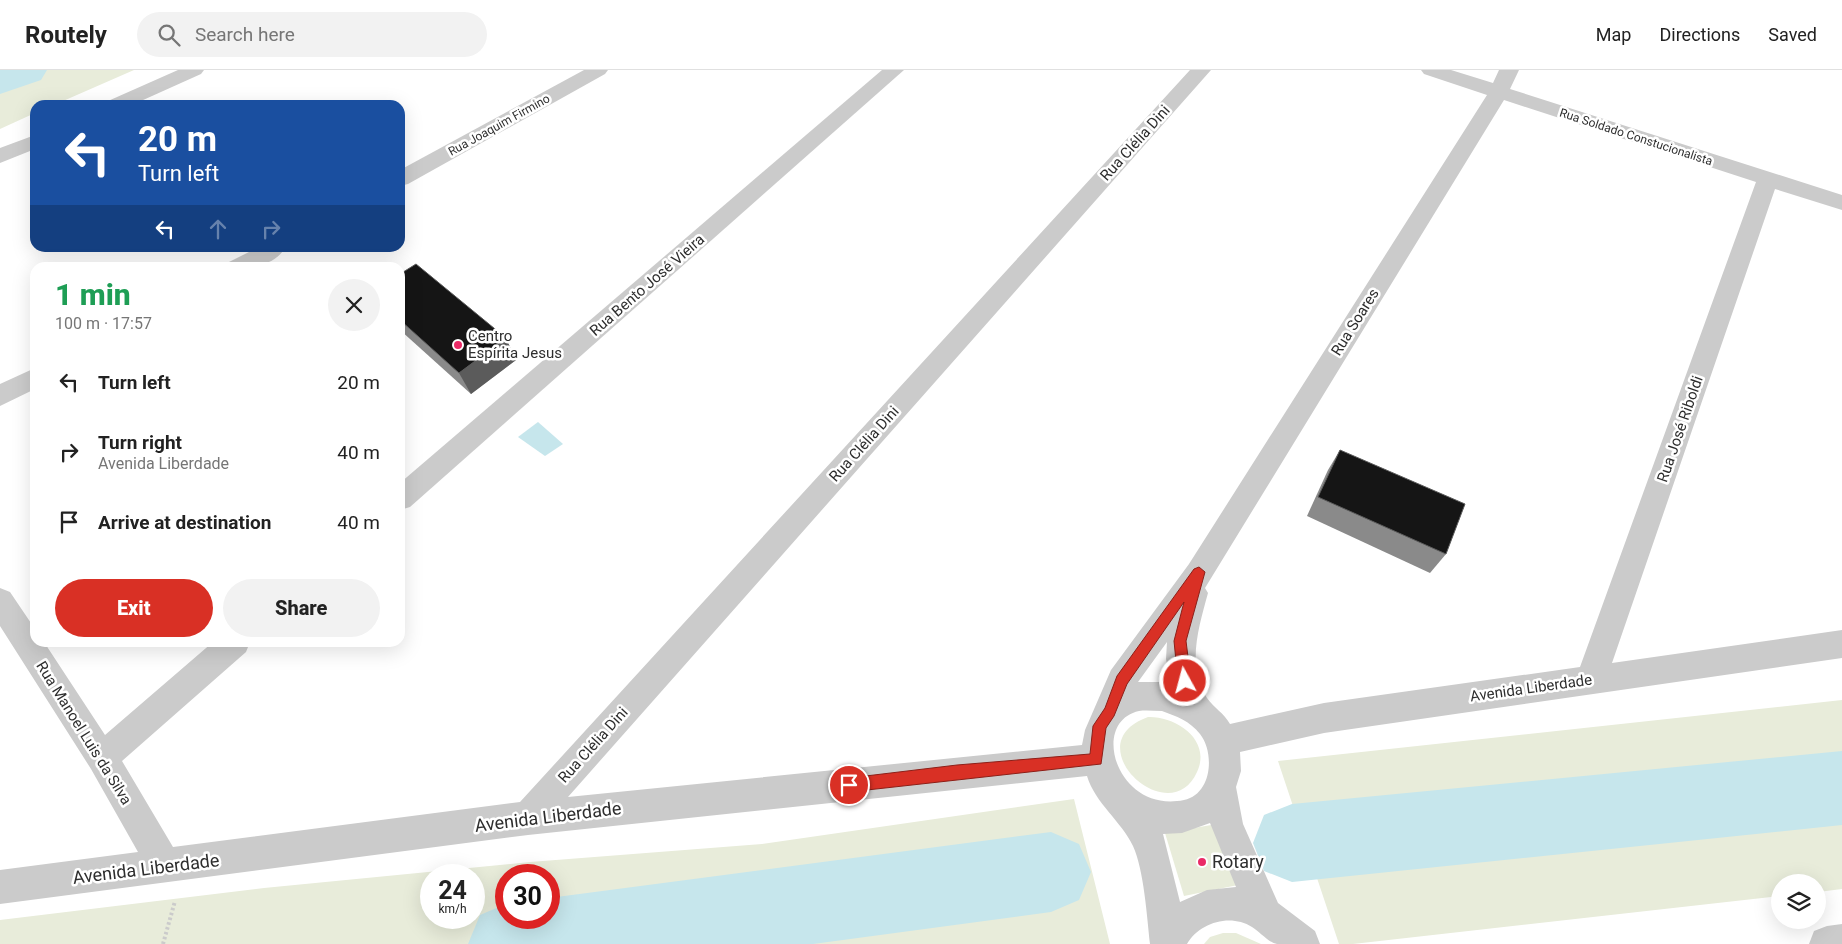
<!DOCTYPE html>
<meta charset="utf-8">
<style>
:root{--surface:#fff;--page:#f2f2f2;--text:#222;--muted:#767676;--line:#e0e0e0;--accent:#d93025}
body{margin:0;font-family:Roboto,sans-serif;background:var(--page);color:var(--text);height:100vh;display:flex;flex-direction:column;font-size:19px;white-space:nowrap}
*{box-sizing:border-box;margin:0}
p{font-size:16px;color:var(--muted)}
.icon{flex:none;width:28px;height:28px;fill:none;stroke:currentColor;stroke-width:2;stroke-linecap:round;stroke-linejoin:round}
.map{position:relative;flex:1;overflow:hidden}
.panel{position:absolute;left:30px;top:192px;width:375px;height:385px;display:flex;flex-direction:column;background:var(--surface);border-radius:15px;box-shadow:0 5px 20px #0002}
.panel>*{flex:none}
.hud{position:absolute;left:30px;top:30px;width:375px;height:152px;border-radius:15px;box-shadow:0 5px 20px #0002;background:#1a4fa0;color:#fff;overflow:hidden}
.controls{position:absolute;left:1771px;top:804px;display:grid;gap:10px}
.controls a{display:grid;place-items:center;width:55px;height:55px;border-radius:50%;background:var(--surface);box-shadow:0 5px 20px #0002;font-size:25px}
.speed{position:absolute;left:420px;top:794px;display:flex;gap:10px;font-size:25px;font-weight:700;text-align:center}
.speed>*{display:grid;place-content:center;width:65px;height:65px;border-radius:50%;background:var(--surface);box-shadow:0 5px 20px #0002;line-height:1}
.speed small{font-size:12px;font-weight:400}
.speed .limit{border:8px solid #d22;background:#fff;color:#111}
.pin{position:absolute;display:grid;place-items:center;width:42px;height:42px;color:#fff;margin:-21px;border:2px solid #fff;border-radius:50%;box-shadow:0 1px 5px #0007}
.me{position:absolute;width:55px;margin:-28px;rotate:353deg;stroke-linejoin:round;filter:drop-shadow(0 0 4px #0008)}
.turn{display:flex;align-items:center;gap:18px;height:105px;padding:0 25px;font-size:22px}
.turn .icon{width:65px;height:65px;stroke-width:2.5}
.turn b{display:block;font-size:35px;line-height:42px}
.lanes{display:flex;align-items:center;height:48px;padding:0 25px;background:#0003;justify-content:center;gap:25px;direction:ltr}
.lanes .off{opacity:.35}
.round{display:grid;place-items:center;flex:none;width:52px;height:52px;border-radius:26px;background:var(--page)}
.overview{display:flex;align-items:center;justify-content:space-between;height:85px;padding:0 25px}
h1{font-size:30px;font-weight:800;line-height:38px;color:#1e9e55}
.primary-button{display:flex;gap:10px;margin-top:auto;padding:10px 25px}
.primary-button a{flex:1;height:58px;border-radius:30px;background:var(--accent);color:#fff;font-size:20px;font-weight:800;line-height:58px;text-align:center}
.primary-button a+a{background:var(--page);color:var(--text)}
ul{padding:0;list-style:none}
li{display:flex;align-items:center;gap:15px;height:70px;padding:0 25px}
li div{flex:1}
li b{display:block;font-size:19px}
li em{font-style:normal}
header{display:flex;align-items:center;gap:30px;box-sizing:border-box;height:70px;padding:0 25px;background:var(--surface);border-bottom:1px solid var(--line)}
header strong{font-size:24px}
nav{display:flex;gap:28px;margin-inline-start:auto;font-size:18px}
.search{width:350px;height:45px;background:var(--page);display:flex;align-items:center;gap:12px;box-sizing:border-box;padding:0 18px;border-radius:28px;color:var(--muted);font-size:19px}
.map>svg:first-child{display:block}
</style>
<header>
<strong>Routely</strong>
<div class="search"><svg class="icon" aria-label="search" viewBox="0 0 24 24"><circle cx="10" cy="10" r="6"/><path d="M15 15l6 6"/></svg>Search here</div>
<nav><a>Map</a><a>Directions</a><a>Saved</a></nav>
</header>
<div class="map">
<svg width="1842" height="874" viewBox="0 0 1842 874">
<rect width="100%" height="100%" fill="#fff"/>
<g fill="#e8ecda" fill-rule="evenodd">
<polygon points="0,0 134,0 54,35 35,35 35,43 0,59"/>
<polygon points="1842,630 1842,819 1818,822 1818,812 1780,812 1780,826 1353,874 1339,874 1278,691"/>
<path d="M1148,647c28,-1 64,23 49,55 -27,61 -124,-28 -49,-55z"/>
<path d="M1074,729l36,145h-1110v-24l264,-32 266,-26 232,-18zM431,805h43v43h-43zM506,805h43v43h-43z"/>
<polygon points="1217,754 1238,815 1184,826 1165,763"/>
<polygon points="1223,863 1236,863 1261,874 1204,874 1210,867"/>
</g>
<polygon fill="#c6e6ec" points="538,352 563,374 545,386 518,367"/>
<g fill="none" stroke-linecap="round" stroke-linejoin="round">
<g fill="#c6e6ec" fill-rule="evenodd">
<polygon points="0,0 47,0 41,10 0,24"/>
<polygon points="1842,681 1842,755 1292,812 1264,801 1253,773 1264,745 1292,734"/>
<polygon points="1051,762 1079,774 1091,802 1079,830 1051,842 813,874 468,874 480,845 506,834 506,848 549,848 549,828"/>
</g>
<polyline stroke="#cbcbcb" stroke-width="4" stroke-dasharray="2.5 2.5" stroke-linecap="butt" points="163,874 175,831"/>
<g fill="#cbcbcb" fill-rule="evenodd">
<polygon points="178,0 204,0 201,4 132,35 105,35 108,31"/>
<polygon points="584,0 608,0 605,4 408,114 400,116 400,100"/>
<polygon points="882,0 904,0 410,437 400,440 400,413"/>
<path d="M1190,0h21l-643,727 514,-52 3,-15 26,-60 78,-106 298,-469 -63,-21 -3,-4h30l42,13 6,-13h20l-9,19 332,106v15l-67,-21 -163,474 230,-33v28l-518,75 -84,19 1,19 -5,16 7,37 35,79 37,28 5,13c-14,0 -30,0 -43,0 -8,-1 -18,-13 -25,-17 -22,-14 -53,-4 -65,17h-37c-3,-27 -6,-74 -17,-98 -12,-25 -38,-43 -46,-70l-559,59 -528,69v-34l138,-18 -47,-83 -91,-143v-38l10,4 25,37v13h9l61,93 108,-93h37l-4,10 -124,109 51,86 347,-45zM1504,30l252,82 -176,485 -256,36 -94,21c-6,-11 -16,-16 -23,-26 -21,-31 -8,-72 1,-105l-3,-5zM1167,572l-1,17 5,26 -9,-3h-24zM1162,641c14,5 28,10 38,23 15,19 12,60 -16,66 -67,14 -95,-78 -45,-89 7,-1 15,0 23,0zM1210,753l26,64 -29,3 -27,12 -17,-68 19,-1z"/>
<polygon points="35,65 35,79 0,93 0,78"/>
<path d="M257,178h28c-12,20 -39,20 -59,20l3,-6z"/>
<polygon points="35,298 35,319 0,336 0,314"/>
<polygon points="1842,854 1842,874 1809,874 1814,861 1827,856"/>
</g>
</g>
<g fill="#8a8a8a">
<polygon points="400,204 516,290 471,324 400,260"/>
<polygon points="1340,380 1446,484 1430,503 1307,446 1328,400"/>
</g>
<polygon fill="#5b5b5b" points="506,268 516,290 471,324 459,303"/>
<g fill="#151515" stroke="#5b5b5b">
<polygon points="416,194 506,268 459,303 400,250 400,204"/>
<polygon points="1340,380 1465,434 1446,484 1318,427"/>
</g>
<polygon fill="#d93025" stroke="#8d1f18" points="1199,497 1205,502 1186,571 1191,611 1189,615 1185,617 1180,615 1178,611 1174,571 1184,532 1127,614 1114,646 1106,658 1101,694 849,722 844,720 842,715 844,710 849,708 957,695 1090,684 1093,656 1105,638 1117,606 1194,499"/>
<g fill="#ea2a66" stroke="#fff" stroke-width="2">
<circle cx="458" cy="275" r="5"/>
<circle cx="1202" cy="792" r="5"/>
</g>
<g text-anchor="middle" stroke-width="5" stroke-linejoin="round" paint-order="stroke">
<g font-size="12" fill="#2e2e2e" stroke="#fff">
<text transform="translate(499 55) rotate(-29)" y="4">Rua Joaquim Firmino</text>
<text transform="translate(1636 67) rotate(18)" y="4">Rua Soldado Constucionalista</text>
</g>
<g font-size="15" fill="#2e2e2e" stroke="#fff">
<text transform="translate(1135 73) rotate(-48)" y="5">Rua Clélia Dini</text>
<text transform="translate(647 215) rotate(-41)" y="5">Rua Bento José Vieira</text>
<text transform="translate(1355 252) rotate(-58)" y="5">Rua Soares</text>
<text transform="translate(1680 359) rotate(-71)" y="5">Rua José Riboldi</text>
<text transform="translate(864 374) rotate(-48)" y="5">Rua Clélia Dini</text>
<text transform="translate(1531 618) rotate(-8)" y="5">Avenida Liberdade</text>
<text transform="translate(84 663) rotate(58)" y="5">Rua Manoel Luis da Silva</text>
<text transform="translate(593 675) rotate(-48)" y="5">Rua Clélia Dini</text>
</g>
<g font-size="15" fill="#2e2e2e" stroke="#fff" text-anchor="start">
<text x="468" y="271">Centro<tspan x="468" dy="17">Espírita Jesus</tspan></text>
</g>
<g font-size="18" fill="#2e2e2e" stroke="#fff">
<text transform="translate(548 747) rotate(-7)" y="6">Avenida Liberdade</text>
<text transform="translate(146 799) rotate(-7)" y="6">Avenida Liberdade</text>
</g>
<g font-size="18" fill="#2e2e2e" stroke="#fff" text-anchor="start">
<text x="1212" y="798">Rotary</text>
</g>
</g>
</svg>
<div class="controls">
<a><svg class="icon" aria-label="layers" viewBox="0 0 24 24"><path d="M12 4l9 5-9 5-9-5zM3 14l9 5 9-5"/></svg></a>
</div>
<div class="speed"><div>24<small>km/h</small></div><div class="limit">30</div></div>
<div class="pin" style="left:849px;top:715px;background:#d93025"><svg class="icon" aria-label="arrive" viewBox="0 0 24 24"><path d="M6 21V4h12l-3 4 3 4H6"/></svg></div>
<svg class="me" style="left:1185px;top:611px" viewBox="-20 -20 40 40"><circle r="17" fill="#d93025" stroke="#fff" stroke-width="3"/><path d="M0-11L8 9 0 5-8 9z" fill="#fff"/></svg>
<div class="hud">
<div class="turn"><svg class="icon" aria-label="left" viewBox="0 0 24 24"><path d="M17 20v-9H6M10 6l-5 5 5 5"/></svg><div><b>20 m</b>Turn left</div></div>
<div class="lanes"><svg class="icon" aria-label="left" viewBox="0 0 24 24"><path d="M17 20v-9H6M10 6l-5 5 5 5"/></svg><svg class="icon off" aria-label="ahead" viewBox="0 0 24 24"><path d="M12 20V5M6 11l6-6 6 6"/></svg><svg class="icon off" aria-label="right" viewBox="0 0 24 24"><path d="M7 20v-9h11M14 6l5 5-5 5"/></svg></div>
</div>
<section class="panel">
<div class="overview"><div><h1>1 min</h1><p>100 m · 17:57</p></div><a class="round"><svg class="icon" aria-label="close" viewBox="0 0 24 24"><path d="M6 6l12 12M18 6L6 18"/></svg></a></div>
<ul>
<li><svg class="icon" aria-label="left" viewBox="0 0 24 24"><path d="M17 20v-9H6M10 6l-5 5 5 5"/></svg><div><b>Turn left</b></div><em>20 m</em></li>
<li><svg class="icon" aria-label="right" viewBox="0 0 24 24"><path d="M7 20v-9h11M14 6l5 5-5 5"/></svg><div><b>Turn right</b><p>Avenida Liberdade</p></div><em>40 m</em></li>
<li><svg class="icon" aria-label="arrive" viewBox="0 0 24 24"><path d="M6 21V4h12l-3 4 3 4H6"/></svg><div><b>Arrive at destination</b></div><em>40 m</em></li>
</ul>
<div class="primary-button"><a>Exit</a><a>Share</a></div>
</section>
</div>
